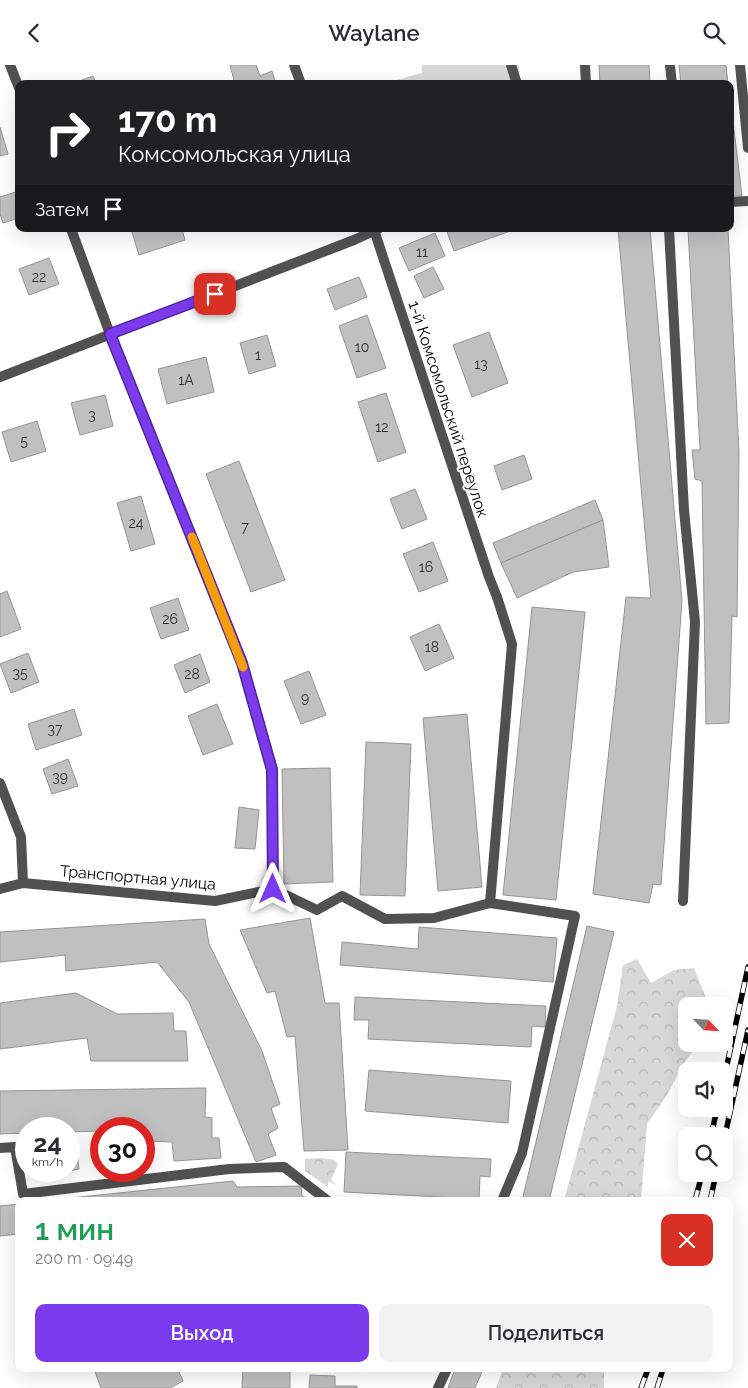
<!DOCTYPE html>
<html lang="ru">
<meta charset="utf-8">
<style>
:root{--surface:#fff;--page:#f2f2f3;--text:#2b2b33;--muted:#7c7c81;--accent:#7c3aed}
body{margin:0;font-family:Raleway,sans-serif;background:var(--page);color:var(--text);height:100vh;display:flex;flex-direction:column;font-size:19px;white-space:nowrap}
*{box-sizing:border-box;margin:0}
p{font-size:16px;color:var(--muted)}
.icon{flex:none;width:28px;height:28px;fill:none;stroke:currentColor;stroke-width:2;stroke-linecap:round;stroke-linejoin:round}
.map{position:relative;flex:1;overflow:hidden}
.drawer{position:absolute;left:15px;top:1132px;width:718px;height:175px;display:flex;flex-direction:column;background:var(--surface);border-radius:10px;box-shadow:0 5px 20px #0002}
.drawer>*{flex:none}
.hud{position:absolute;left:15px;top:15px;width:719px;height:152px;border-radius:10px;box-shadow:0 5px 20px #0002;background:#202124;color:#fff;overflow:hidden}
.needle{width:32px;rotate:115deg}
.buttons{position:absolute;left:678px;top:932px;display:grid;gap:10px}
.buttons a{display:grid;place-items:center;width:55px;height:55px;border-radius:10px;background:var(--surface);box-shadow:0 5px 20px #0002;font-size:25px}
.speed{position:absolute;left:15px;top:1052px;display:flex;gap:10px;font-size:25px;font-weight:700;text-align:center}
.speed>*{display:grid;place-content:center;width:65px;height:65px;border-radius:50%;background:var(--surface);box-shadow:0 5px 20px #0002;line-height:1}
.speed small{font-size:12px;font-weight:400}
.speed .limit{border:8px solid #d22;background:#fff;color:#111}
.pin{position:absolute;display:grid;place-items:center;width:42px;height:42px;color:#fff;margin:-21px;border-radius:10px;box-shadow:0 2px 8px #0006}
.me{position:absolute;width:55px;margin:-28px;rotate:0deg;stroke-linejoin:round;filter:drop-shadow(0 0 4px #0008)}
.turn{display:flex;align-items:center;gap:18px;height:105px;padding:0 20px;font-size:22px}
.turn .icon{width:65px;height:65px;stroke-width:2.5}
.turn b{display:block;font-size:35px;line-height:42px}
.then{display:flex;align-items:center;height:48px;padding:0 20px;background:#0003;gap:10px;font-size:19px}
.round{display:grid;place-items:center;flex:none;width:52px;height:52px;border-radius:10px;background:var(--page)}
.head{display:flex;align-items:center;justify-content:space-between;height:85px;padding:0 20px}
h1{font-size:30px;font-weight:600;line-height:38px;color:#1e9e55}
.primary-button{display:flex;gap:10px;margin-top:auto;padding:10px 20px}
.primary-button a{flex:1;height:58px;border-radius:10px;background:var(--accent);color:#fff;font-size:20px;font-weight:600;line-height:58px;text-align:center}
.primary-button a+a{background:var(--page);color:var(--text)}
header{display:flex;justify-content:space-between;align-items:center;height:65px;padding:0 20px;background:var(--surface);font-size:22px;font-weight:600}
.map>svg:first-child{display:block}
</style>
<header><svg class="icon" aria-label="back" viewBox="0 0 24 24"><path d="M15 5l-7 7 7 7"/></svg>Waylane<svg class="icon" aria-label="search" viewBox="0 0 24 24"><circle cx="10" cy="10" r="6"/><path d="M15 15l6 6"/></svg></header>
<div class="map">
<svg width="748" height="1323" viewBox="0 0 748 1323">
<defs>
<pattern id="forest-crowns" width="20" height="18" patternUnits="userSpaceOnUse" patternTransform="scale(1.25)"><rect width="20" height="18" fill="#d8d8d8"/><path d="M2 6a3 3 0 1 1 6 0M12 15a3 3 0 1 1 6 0" fill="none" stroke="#b8b8b8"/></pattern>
</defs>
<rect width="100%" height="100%" fill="#fff"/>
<g fill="url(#forest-crowns)">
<polygon points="637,894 651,918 674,905 694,903 706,933 704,941 686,941 686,979 698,979 697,981 684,998 667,1030 647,1059 641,1136 564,1136 617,941 623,900"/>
<polygon points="321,1093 335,1095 338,1099 331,1115 337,1120 328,1116 328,1122 305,1106 305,1094"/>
<polygon points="503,1304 604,1304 604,1323 496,1323"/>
</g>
<polygon fill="#d8d8d8" points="422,0 519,0 520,19 382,19 422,8"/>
<g fill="#c0c0c0" stroke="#959595">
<polygon points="230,0 256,0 260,11 272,6 276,19 235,19"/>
<polygon points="599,0 649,0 650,19 600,19"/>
<polygon points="679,0 726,0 728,19 681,19"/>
<polygon points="93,11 96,19 71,19"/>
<polygon points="730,32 742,131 730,131"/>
<polygon points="0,62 8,89 0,91"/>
<polygon points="19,126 19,153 3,158 0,149 0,132"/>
<polygon points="131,164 182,164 185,175 139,190"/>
<polygon points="446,164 516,164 454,186"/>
<polygon points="618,164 650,164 682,536 661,820 653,819 649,838 593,829 626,532 651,533"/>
<polygon points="688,164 728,164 739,388 737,552 732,551 729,658 706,659 702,416 695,414 692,385 700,385"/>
<polygon points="435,168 445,191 409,206 399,183"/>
<polygon points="49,193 59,219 29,230 19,204"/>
<polygon points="433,202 444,224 424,233 414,211"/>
<polygon points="359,212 367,232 335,245 327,224"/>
<polygon points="367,250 386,303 357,313 339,261"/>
<polygon points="489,267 508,318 472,332 453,280"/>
<polygon points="267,270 276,301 249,309 240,278"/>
<polygon points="206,292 214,327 167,339 158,304"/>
<polygon points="386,328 406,387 378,397 358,337"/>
<polygon points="105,330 113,361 80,370 71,338"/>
<polygon points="37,356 46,386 11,397 2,367"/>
<polygon points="524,390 532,414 502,425 494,401"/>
<polygon points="239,396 285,515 251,527 206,409"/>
<polygon points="415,424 427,454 402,464 390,434"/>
<polygon points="141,431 155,479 131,486 117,438"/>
<polygon points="595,435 603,455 501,498 493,478"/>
<polygon points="603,455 609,502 573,507 517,533 501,498"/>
<polygon points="433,477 448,516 419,527 403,489"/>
<polygon points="7,526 21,564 0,572 0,529"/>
<polygon points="178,533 189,565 161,574 150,543"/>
<polygon points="532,542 585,547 556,835 503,830"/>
<polygon points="439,559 454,593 425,606 410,572"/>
<polygon points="28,588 39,617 11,628 0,599"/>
<polygon points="200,589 210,617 185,628 174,600"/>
<polygon points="309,606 326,650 301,659 284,616"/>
<polygon points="217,639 233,679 203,690 188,651"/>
<polygon points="74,644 82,670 36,685 28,659"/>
<polygon points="467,649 482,822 438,826 423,653"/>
<polygon points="366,677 411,679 405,831 360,830"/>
<polygon points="68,694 78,721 52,729 43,704"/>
<polygon points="330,703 333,817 284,819 282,704"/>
<polygon points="239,742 259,745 255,784 235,783"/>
<polygon points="310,853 325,938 339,938 348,1085 304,1086 295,971 287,972 275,926 267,928 240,865"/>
<polygon points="205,854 209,879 262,986 280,1039 271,1043 278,1063 268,1069 276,1090 256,1097 189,937 157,897 66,906 65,890 0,897 0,867"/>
<polygon points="587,861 614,867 549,1136 522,1136"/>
<polygon points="419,862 557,873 553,917 340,900 342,877 418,884"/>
<polygon points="76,928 117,949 173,948 174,966 186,966 188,996 91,996 87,973 0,984 0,938"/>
<polygon points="355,932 546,941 545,962 532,961 531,982 368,974 369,955 354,955"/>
<polygon points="369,1005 511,1016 508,1058 365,1046"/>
<polygon points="206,1023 205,1052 212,1053 212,1073 219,1073 221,1093 174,1096 172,1077 144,1076 144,1064 101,1064 101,1066 69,1067 69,1064 26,1064 26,1068 0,1069 0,1026"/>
<polygon points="346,1087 491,1094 490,1112 480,1111 479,1134 344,1127"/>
<polygon points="77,1089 79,1104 69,1106 69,1090"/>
<polygon points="233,1116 237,1122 301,1121 302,1131 315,1136 42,1136"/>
<polygon points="19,1139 19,1169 0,1171 0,1141"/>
<polygon points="94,1304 178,1304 183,1316 170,1323 101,1323"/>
<polygon points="243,1304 290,1304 290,1323 242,1323"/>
<polygon points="455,1304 483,1304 475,1323 448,1323"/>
<polygon points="310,1310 335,1311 335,1321 357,1321 357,1323 309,1323"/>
</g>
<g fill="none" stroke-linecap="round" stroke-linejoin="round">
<g stroke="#515151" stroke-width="10">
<polyline points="511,0 517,19"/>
<polyline points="585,0 586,19"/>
<polyline points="670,0 672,19"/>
<polyline points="740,0 748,83"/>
<polyline points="730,137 748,136"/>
<polyline points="669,164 684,445 695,557 683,836"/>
<polyline points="273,824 317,845 342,831 385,854 434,853 490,838 575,851 522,1088 502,1136"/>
<polyline points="490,838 512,579 497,532"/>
<polyline points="0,1083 15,1082 23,1129 229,1104 284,1102 328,1136"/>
<polyline points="438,1323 447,1304"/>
</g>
<g stroke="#515151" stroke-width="10">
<polyline points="10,0 19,23"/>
<polyline points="294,0 301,19"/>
<polyline points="374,165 489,512 497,532"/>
<polyline points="0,312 354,175 378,164"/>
<polyline points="0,718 21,772 23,818"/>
<polyline points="0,824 23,818 215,836 273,824 273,705 242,598 110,269 71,164"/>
</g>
<g stroke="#000" stroke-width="5.5">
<g id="rail">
<polyline points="724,1014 748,902"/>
<polyline points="711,1071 717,1044"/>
<polyline points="724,1075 748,965"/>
<polyline points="695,1136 702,1109"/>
<polyline points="710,1136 716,1109"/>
<polyline points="641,1323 648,1304"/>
<polyline points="657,1323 663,1304"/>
</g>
</g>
<use href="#rail" stroke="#fff" stroke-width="4" stroke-dasharray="11" stroke-linecap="butt"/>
</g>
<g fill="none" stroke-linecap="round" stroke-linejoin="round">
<g stroke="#51269a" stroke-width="12">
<polyline id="route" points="215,229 110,269 242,598 272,705 273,824"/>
</g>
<use href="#route" stroke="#7c3aed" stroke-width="9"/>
<polyline stroke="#f59e0b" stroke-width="9" points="192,472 243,602"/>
</g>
<g text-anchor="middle" stroke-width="4" stroke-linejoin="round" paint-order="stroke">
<g font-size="14" fill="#303030">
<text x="422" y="192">11</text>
<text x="39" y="217">22</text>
<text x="362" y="287">10</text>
<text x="258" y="295">1</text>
<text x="481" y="304">13</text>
<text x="186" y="320">1А</text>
<text x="92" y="355">3</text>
<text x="382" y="367">12</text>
<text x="24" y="381">5</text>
<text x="136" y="463">24</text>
<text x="245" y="467">7</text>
<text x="426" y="507">16</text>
<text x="170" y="559">26</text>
<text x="432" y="587">18</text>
<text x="20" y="613">35</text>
<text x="192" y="614">28</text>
<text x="305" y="638">9</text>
<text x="55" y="669">37</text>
<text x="60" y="717">39</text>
</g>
<g font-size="16" fill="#000" stroke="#fff">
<text transform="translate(449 344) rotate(72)" y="6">1-й Комсомольский переулок</text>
<text transform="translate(138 812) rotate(5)" y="6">Транспортная улица</text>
</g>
</g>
</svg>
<div class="buttons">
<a><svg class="needle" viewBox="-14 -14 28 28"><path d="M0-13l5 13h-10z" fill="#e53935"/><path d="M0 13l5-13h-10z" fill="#7c7c81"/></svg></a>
<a><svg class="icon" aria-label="sound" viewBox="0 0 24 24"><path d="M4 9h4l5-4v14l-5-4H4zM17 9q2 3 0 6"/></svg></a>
<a><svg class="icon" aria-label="search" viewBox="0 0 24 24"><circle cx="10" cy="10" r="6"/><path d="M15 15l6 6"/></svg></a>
</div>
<div class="speed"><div>24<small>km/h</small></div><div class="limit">30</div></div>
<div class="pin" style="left:215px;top:229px;background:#d93025"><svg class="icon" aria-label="arrive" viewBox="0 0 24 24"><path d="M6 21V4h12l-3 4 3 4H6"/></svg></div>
<svg class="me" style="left:273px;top:824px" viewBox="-20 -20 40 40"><path d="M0-17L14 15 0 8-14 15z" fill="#7c3aed" stroke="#fff" stroke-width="4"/></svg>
<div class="hud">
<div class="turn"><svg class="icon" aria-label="right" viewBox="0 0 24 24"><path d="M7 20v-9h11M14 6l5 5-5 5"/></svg><div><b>170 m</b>Комсомольская улица</div></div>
<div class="then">Затем<svg class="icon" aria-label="arrive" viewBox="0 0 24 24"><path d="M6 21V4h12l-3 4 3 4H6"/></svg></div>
</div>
<section class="drawer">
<div class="head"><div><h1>1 мин</h1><p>200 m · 09:49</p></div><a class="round" style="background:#d93025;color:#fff"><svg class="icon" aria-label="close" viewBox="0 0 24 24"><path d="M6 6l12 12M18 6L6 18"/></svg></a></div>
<div class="primary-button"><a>Выход</a><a>Поделиться</a></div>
</section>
</div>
